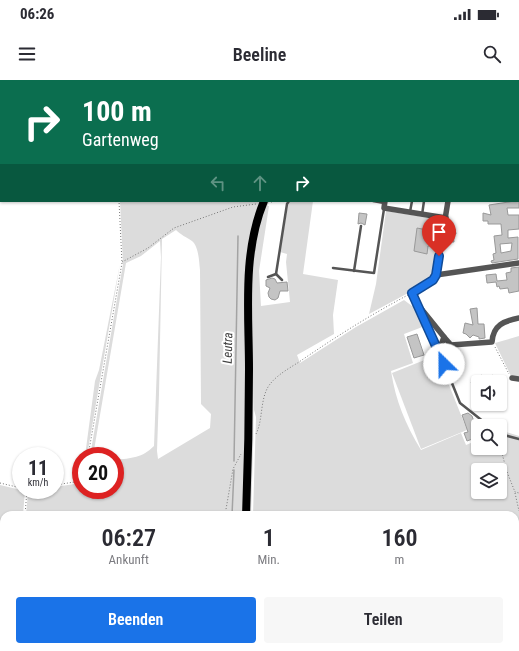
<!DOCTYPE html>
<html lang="de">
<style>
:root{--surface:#fff;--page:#f7f7f7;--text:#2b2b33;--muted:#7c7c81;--accent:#1a73e8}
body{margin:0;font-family:"Roboto Condensed",sans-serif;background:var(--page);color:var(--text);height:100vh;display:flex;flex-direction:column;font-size:15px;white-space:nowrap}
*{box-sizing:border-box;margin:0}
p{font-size:13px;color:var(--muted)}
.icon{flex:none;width:22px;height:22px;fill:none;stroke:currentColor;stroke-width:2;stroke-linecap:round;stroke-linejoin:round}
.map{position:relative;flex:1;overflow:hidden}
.panel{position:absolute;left:0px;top:431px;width:519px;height:140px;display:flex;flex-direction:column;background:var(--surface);border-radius:12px 12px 0 0;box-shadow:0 1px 3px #0004}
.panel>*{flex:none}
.banner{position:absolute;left:0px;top:0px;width:519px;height:122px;box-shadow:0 1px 3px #0004;background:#0b6e4f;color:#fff;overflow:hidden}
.tools{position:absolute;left:471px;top:295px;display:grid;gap:8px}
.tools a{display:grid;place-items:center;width:36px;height:36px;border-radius:4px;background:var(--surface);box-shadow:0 1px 3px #0004;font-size:20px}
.speed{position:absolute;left:12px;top:367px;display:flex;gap:8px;font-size:20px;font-weight:700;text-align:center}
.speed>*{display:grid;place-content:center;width:52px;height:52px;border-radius:50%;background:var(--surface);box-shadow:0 1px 3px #0004;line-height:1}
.speed small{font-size:10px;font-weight:400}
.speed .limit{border:6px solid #d22;background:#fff;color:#111}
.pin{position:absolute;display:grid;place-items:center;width:34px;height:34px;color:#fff;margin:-41px -17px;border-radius:50% 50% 50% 0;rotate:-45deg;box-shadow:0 0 4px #0007}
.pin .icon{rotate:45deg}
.me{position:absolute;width:44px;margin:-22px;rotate:337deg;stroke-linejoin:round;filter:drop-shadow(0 0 3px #0008)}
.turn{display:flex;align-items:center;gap:14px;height:84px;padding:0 16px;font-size:18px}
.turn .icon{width:52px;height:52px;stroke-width:2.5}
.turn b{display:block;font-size:28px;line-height:34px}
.lanes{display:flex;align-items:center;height:38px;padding:0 16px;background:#0003;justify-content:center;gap:20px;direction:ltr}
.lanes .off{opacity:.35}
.eta{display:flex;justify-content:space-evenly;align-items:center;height:68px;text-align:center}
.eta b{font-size:24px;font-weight:600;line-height:28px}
.button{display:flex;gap:8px;margin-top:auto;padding:8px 16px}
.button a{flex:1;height:46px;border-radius:4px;background:var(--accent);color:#fff;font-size:16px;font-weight:600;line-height:46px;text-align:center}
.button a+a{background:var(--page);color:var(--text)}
.status{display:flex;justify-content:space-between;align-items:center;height:28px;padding:0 20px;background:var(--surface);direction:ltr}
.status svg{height:11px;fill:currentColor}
header{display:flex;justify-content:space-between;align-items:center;height:52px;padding:0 16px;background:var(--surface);font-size:18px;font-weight:600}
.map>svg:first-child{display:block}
</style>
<div class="status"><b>06:26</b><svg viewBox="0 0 49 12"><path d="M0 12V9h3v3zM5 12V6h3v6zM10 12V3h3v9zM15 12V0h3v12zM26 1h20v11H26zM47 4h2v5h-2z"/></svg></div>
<header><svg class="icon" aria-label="menu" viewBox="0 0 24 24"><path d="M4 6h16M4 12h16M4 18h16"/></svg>Beeline<svg class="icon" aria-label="search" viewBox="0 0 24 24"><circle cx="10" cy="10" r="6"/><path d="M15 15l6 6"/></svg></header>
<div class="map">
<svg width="519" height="571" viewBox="0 0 519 571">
<rect width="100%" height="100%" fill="#fff"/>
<g fill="#dcdcdc" fill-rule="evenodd">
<path d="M120,121h141l-7,22 -11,292h-217l2,-23 2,-1 25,-1v-3l26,-4v7h34v-30c17,-2 27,-2 39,-14l7,-189 -1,-16 -19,15 -15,7 -33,193h-3l33,-192zM176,150c5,5 10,7 16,11 7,6 7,21 8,29l1,134 10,10 -1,14 -52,31 -1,-8 2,-57 3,-155z"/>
<path d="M290,121h23l-10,73 35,6 -5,35 1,19 -37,21 3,8 56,-36 48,-27 8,6 3,-1 10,21 -21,8 9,29 -22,8c5,31 14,52 30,79l40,-17 5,12 12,-5v8h22v-18l19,6v215h-279l1,-4h274v-132h-262l3,-98 -2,-7 -4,-134 9,-53 7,-17h3l-10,65 2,35 29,-4 -4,-40 1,-8 -7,-2 8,-47zM478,390h22v22h-22z"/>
<polygon points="386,131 443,140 434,193 412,211 369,234 376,204"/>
<polygon points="120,184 87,376 85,376 95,301 99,290"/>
<polygon points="519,256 519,297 511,296 495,263"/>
<polygon points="437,275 467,350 421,369 392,293"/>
<polygon points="0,405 25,411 23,435 4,435 4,567 231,567 230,571 0,571"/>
</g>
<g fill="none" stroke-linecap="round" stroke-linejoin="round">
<g stroke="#a3a3a3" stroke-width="1.5">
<polyline points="234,381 238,156"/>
<polyline points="232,435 234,390"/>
<polyline points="515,509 519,510"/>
<polyline points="217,571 218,567"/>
</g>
</g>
<g fill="#c4c4c4" stroke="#999" fill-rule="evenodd">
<path d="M515,121h4v7h-12l1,7h11v14l-11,1v8l10,-1v22l-26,4 -1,-2 3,-1 -1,-6 3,-1 -2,-17 8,-1 -1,-11h-13v-3h-5v-8l8,2 -2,-10zM512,163l-1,8 -10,2 -1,-9z"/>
<polygon points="359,133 367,134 365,145 361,143 358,144"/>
<polygon points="428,147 432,148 430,160 437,161 436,166 428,166 427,174 414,171 417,148 427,150"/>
<polygon points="455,149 456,154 453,154 454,162 448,162 448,150"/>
<polygon points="519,187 519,211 509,213 508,208 500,209 499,206 497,207 496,202 487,203 486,195 496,194 497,201 507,200 506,193 511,192 511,188"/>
<polygon points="272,198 275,199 277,203 287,202 288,211 280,211 278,218 275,220 271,219 269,217 268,213 270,208 266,206 266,200"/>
<polygon points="477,228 478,244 484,244 485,258 479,259 479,257 473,255 470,258 466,254 463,253 465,243 473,245 470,229"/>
<polygon points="417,254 424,275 414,278 407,257"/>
<polygon points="482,295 486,300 493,295 498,302 478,302 478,309 475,304 473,305 471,302"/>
<polygon points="468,333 472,336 478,353 478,357 467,361 464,353 468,352 462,335"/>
</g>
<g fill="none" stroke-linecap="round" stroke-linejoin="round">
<g stroke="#dbdbdb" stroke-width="10">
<g id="primary">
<polyline points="341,1 342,0"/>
<path d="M246,435c2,-49 3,-97 3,-146 0,-56 -7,-115 15,-168"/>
<polyline points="233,571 234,567"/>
</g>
</g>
<g stroke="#777" stroke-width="1" stroke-dasharray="1 2" stroke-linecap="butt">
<polyline points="51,1 55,0"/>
<polyline points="115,1 115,0"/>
<polyline points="257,1 257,0"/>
<polyline points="0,16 1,16"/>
<polyline points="271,122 277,121"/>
<polyline points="122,182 148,168 174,148 233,127 256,124"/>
<polyline points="495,267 509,294"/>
<path d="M256,354c7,-14 4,-33 12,-47 7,-11 20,-18 31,-25 35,-24 71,-47 109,-67"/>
<polyline points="500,366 507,392 515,412 519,413"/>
<polyline points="88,376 122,183 119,121"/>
<polyline points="0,403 21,408"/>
<polyline points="55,405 81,401"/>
<polyline points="515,413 519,431"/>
<polyline points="25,435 27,410"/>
<polyline points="225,435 233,389 241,374"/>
<polyline points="515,477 519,479"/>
<polyline points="515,531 519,533"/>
<polyline points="75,567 76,571"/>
<polyline points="290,567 291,571"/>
<polyline points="64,571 67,567"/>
<polyline points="312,571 316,567"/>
<path d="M366,571c10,-3 27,-6 37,0"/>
</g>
<g stroke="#555" stroke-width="2.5">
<polyline points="373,121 384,123"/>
<polyline points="410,132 412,121"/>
<polyline points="422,135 424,121"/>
<polyline points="333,188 374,193 384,129"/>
<polyline points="354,191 361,146"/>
<polyline points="268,197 276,194"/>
<polyline points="282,200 276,194 287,124 289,121"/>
<polyline points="421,232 439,271 460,323 489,346"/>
<polyline points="500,354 519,359"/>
</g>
<g stroke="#555" stroke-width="5.5">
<polyline points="406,1 406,0"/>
<polyline points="468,1 468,0"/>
<polyline points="385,121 384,128 446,138"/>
<polyline points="436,195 448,121"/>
<polyline points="444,257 419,226 412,213 433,200 436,195 519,183"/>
<path d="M439,271l5,-14 7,8 41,-3c1,-17 12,-21 27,-24"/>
<polyline points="512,298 519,299"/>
</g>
<use href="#primary" stroke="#000" stroke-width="8"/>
</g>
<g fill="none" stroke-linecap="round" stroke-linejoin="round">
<g stroke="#114b97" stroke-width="10">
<polyline id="route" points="439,176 436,195 433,200 412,213 444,284"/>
</g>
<use href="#route" stroke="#1a73e8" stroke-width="7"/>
</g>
<g text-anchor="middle" stroke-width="4" stroke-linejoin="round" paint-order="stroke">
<g font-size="13" font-style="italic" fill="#444" stroke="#fff">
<text transform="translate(227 268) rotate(-89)" y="5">Leutra</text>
</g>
</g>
</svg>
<div class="tools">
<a><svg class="icon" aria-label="sound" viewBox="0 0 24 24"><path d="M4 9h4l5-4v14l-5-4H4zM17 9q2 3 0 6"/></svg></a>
<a><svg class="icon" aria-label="search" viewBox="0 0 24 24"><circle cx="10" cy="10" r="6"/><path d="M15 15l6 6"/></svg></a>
<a><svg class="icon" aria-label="layers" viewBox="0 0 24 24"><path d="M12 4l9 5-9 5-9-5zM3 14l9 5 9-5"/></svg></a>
</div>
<div class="speed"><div>11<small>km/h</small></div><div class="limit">20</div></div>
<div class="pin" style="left:439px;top:176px;background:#d93025"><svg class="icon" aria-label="arrive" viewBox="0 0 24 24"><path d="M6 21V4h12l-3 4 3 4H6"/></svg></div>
<svg class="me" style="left:444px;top:284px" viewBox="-20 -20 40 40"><circle r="19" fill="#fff"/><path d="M0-13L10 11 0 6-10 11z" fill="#1a73e8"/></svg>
<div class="banner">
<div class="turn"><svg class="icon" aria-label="right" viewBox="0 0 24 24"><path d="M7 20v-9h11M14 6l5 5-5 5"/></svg><div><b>100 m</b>Gartenweg</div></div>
<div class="lanes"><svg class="icon off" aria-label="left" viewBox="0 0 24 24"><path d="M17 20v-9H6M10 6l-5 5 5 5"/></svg><svg class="icon off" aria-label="ahead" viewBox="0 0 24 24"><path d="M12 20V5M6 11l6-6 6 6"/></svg><svg class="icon" aria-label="right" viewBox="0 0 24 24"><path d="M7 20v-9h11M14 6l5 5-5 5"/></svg></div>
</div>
<section class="panel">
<div class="eta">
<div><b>06:27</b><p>Ankunft</p></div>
<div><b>1</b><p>Min.</p></div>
<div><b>160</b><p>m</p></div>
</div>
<div class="button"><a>Beenden</a><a>Teilen</a></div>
</section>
</div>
